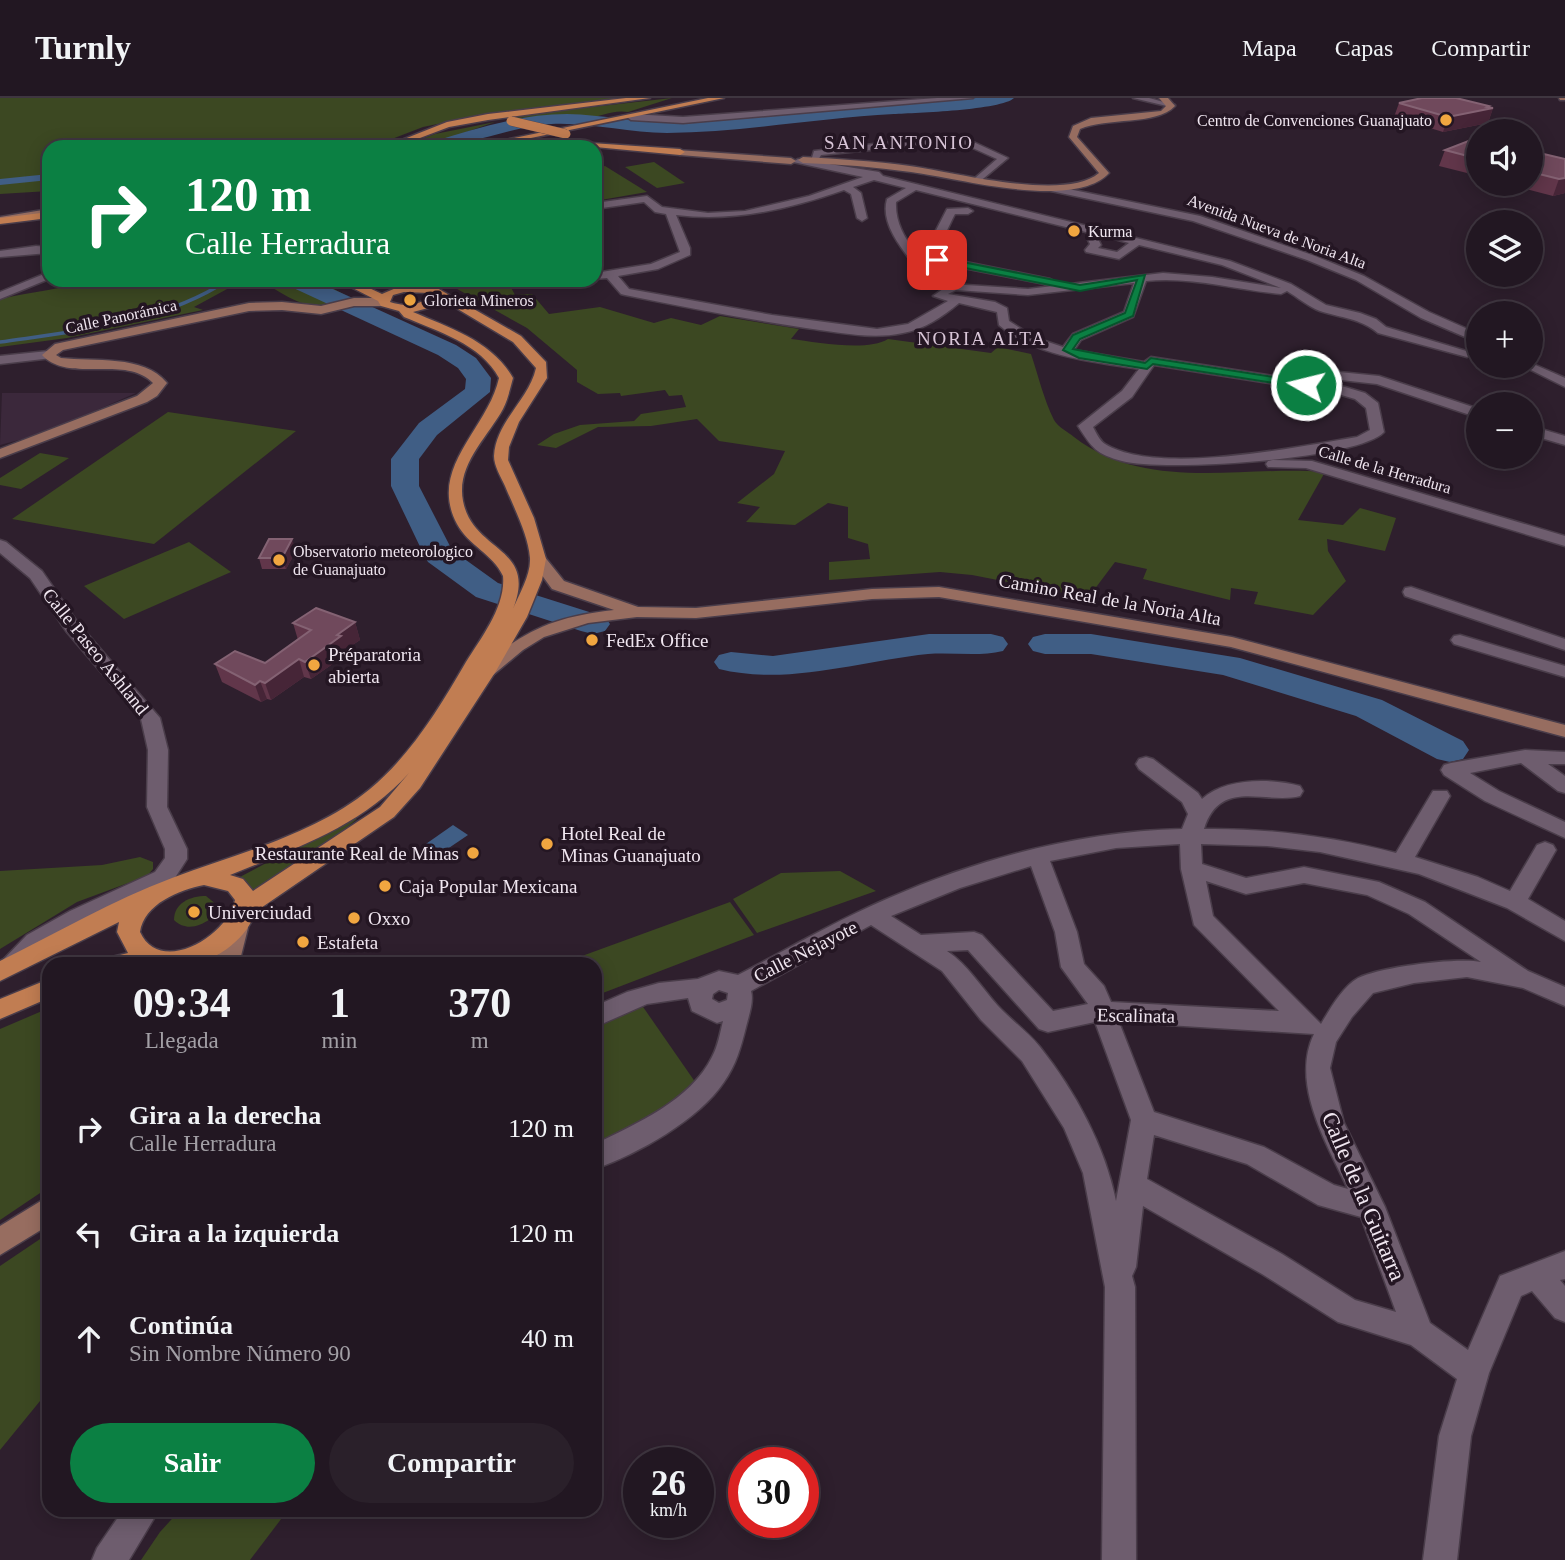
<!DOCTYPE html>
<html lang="es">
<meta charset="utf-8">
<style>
:root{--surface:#221722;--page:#2a202a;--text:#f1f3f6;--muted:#a29fa5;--line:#3f3640;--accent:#0b8043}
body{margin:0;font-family:"Times New Roman",serif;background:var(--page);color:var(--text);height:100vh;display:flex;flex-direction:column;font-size:26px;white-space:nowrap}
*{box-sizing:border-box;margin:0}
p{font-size:23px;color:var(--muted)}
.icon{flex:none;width:38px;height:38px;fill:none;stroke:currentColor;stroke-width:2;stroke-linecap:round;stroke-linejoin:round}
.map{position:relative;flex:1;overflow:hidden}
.drawer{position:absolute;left:42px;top:859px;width:560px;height:560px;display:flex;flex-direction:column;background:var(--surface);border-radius:21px;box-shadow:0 4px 18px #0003,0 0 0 2px var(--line)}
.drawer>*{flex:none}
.banner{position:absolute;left:42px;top:42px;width:560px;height:147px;border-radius:21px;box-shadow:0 4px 18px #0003,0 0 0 2px var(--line);background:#0b8043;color:#fff;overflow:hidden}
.controls{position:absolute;left:1466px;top:21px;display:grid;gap:14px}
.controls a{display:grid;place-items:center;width:77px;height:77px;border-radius:50%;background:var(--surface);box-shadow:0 4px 18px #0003,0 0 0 2px var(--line);font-size:35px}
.speed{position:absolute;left:623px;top:1349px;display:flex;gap:14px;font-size:35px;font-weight:700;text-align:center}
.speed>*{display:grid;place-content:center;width:91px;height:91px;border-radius:50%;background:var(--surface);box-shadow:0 4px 18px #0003,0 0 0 2px var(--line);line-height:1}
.speed small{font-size:18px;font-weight:400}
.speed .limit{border:10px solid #d22;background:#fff;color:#111}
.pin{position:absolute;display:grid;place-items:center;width:60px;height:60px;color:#fff;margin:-30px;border-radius:14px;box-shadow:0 4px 10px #0006}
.me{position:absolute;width:77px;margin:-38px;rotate:278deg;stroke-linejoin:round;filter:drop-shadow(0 0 5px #0008)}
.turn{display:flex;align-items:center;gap:24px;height:147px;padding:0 28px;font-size:32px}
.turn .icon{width:91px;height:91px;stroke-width:2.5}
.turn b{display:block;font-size:49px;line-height:60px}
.eta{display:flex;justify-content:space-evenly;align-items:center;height:119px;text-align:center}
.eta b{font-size:42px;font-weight:700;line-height:49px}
.action{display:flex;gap:14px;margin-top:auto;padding:14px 28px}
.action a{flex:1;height:80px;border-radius:42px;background:var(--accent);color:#fff;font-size:28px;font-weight:700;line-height:80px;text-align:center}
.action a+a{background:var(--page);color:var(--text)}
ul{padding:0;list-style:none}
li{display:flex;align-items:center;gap:21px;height:105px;padding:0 28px}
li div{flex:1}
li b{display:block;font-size:26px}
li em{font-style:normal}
header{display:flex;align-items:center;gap:42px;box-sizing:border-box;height:98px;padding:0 35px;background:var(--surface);border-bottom:2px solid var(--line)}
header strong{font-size:33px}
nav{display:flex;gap:38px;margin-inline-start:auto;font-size:24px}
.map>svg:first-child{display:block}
</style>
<header>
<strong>Turnly</strong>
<nav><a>Mapa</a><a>Capas</a><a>Compartir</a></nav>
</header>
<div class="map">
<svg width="1565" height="1462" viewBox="0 0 1565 1462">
<rect width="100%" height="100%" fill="#2e1f2d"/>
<polygon fill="#3b283b" points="2,295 136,295 42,336 0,347"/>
<g fill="#3c4822">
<polygon points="0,0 634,0 471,19 423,29 371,49 49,49 49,93 0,96"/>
<path d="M672,0l-44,14c-15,-3 -29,6 -44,6 -22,-1 -44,-1 -67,0l-5,-2z"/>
<polygon points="495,24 423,49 399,49 435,36"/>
<polygon points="654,64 685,85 657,90 625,69"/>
<polygon points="605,68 647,94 595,103 595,70"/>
<path d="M93,182h163l-16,2 -46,25 9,3 -136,28 -67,9v-48c31,-7 63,-10 93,-19z"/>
<path d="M259,182h58l28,15 1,5c-42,13 -51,0 -87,-20z"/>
<path d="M441,182h66l8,15 17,-1 17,20 51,-7 54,16 17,-5 30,7 19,-9 79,13 -8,10c25,3 76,13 97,0l103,14 7,-6 33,7c7,21 13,46 23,66 4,7 14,12 20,17 73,56 167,28 251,35l-27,48 45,5 17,-17 36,10 -11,33 -58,-12 1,12 18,30 -33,34 -59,-11 4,-12 -27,-4 -1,12 -87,-21 4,-10 -32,-7 -27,36 -116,-23 -32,-3 -111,8v-18l41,-3 -2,-15 -20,-6v-31l-20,-4 -33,22 -49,-3 14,-15 -23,-4 37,-29 11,-23 -66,-10 -22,-22 -46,7 -53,1 -42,21 -19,-3 17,-11 26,-9 54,-4 7,-7 45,-7 -4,-12 -13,1 -4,-6 -44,6 -1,-3 -22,1 -21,-12v-12l-50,-42z"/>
<polygon points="168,314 296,333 154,446 12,421"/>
<polygon points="40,355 69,360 21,391 0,387 0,380"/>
<polygon points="189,444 231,474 124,521 84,488"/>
<polygon points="352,720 357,721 322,750 252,793 238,780"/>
<polygon points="140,759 153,764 153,771 147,778 77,804 0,851 0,773 102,767"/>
<polygon points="840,773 876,793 757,835 733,801 781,775"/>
<path d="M206,798l11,9 -7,14c-11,8 -25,12 -36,1 0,-17 16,-24 32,-24z"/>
<polygon points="730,804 754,837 595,898 595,866 560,866"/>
<polygon points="641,906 700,991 595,1046 595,928"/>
<polygon points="49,910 49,1089 0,1122 0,931"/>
<polygon points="49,1135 49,1292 0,1352 0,1168"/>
<polygon points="180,1412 288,1412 250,1462 141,1462 160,1434"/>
</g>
<polygon fill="#405e85" points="453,727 468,737 437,758 423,748"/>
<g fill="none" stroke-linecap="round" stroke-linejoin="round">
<path stroke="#405e85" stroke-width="3.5" d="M0,244c77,-11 161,-18 228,-62"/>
<polygon fill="#405e85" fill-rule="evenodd" points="49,76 49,82 0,87 0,81"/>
<g fill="#405e85" fill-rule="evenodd">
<path d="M976,0h38c-12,12 -99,15 -120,16 -75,4 -151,18 -227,19 -39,0 -77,-11 -116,-9 -43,3 -82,23 -125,23l3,-4c45,-14 91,-29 138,-29 40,1 79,10 120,8z"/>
<polygon points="284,182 313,182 456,247 476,260 491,280 490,294 437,337 419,361 419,388 452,452 498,485 605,519 610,526 605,533 593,536 581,533 476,499 428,464 424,457 391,388 391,361 419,325 465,291 466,281 458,270 438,257 287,187"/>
<path d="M929,536h62l12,3 5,7 -5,7c-25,6 -50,1 -75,3 -69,7 -140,32 -209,15l-5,-7 5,-7 12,-3 42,4z"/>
<polygon points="1045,536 1091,536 1240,560 1382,602 1463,643 1469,652 1463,661 1450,664 1437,661 1356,618 1223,577 1091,556 1045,556 1033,553 1028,546 1033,539"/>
</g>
<g stroke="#4a3d4a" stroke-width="3">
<g id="street">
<polygon points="937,0 973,0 683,25 631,22 627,19 631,16 683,19"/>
<polygon points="1133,0 1149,0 1175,7 1171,9"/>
<path d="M908,42l59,-1 41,19 -30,25 -5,-3 2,-2 22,-19 -31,-14 -58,1 -87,9 -4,7 62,10 4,4 347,85 61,23 35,21 34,8 16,6 10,8 87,26 -6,4 -89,-24c-18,-15 -37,-15 -58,-22 -11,-4 -23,-14 -33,-20l-6,3c-45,-4 -90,-18 -135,-13l-13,36 -52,23 -7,10 70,12 7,-5 194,30 20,6 13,10 6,29c-26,28 -222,40 -262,29 -26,-7 -30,-13 -44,-35l44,-35 17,-22c-48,-8 -102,-12 -140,-44l-2,-13 -38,-9c-17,14 -34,26 -56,30 -32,7 -65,-1 -97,-5 -61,-9 -121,-21 -181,-33l-4,-1 -14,-16 -12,1v-6l56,-9 29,-12 -14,-38 -11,-2 -11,-10 -49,7v-6l52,-7 15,11 46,6 37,-2 64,-15 54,-19 -70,-15 5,-3 13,2 3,-10zM874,82l32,8 -19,11c-6,21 9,42 21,58l142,28 6,-3 -6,-3 -134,-27c-12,-14 -21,-31 -20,-50l20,-12 178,44 -6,6 2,4 -5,6 1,2 33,7 20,-14 83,20 59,23 -69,-11 -49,-4 -135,16 -78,-5 -17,12 15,5 -40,23 -31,5 -105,-14 -143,-26 -11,-13 40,-7 32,-14v-7l-14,-33c59,7 113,-6 168,-25l7,4 6,24 5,3 5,-3 -6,-25 -8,-6zM1104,138l25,7 -12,9 -19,-4 3,-3 -2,-4zM1134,185l-10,29 -51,22 -10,13 -27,-9 -27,-17 -2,-13 -12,-6 -47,-8 8,-4 72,5zM1154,267l184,29 17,5 11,9 4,22 -13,7c-60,10 -200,39 -252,7 -5,-3 -9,-11 -12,-17l39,-30z"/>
<polygon points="1054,88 1200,118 1315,158 1364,178 1429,214 1479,236 1479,245 1421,220 1356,182 1307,162 1193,123 1051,93 1051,89"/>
<path d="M947,111l21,-1 5,3 -5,3h-13c-8,14 -14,39 -33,37l-1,-2 9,-7z"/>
<polygon points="36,148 49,149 49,155 0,159 0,153"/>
<polygon points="49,174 49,181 0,201 0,194"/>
<polygon points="48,253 54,257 52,260 0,266 0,258"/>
<polygon points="1531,265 1565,280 1565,289 1523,268 1531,268"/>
<polygon points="1319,272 1379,278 1479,311 1479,320 1377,286 1314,279 1314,273"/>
<polygon points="1531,328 1565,338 1565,347 1531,337"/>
<polygon points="1273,362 1312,363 1565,438 1565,448 1306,370 1268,369 1266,366 1268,363"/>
<polygon points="0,442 6,444 42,473 78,525 160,620 168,652 167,709 187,751 187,761 171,786 86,825 43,849 19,872 11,875 3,872 0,865 27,837 70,813 155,774 165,760 165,751 147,709 148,652 141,621 66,533 30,480 0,455"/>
<polygon points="1411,489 1565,541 1565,552 1405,498 1403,494 1405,490"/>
<polygon points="1460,537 1565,568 1565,579 1454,546 1451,542 1454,538"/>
<polygon points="1525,652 1565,654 1565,666 1548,666 1565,678 1565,695 1558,693 1521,665 1470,675 1499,693 1565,724 1565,740 1485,703 1444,677 1441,672 1444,667 1451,665"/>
<path d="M1146,659l7,2 45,34 4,6c23,-21 68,-21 98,-13l3,5 -3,5c-34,9 -80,-19 -96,33 64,-1 130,8 192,24l37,-62h14l3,5 -35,61 63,20 32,14 27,-46 8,-3 8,3 3,5 -28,49 37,22v20l-58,-33 -88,-34 -99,-22 -53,-6 -66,-2 1,20 44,14 58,-11 75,15 46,20 103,69 37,16v19l-42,-18 -56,-11 -53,6 -41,10 -21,24 -16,25 -6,26 14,55 41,84 45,116 38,27 32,-74 65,-25v28l-5,1 5,6v36l-10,-4 -23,-27 -11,5 -32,77 -18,63 -14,124h-34l16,-124 18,-57 -46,-34 -73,-23 -76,-48 -119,-68 -7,61 -4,9 3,11 1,273h-34l3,-273 -22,-114 -19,-45 -42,-67 -41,-41 -39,-49 -71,-46 -120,66c3,10 -2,24 -5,36 -5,20 -10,38 -22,55 -25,38 -87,72 -129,87v-25c41,-20 96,-44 117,-87 6,-11 8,-24 11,-36l-6,2 -25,-12 -4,-13 -41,6 -52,23v-21l32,-14 32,-9 39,-4 21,-8 19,4c50,-26 99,-55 151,-77 91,-40 194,-67 293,-69l6,-15 -6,-12 -43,-33 -3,-5 3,-5zM1180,746l1,25 13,56 85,86 -168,-9 -7,-16 -20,-22 -7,-32 -27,-71 66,-13zM1031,768l24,66 6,35 27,37 -35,7 -71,-76 -8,-3 -53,3 -30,-19 69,-28zM1206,783l40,13 58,-11 63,12 42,19 72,48c-23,-5 -101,5 -123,16 -15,8 -28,31 -37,46l-108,-108zM968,852l71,79 9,3 47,-10 36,98 -15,81c-11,-55 -41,-110 -76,-154 -12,-15 -29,-27 -42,-41 -17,-19 -30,-41 -51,-55zM719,892l9,3 -1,7 -8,3 -7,-4 1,-5zM1119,924l195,12c-24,50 13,110 34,155l-14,-4 -70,-38 -110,-35zM1154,1037l93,29 71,41 43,12 35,95 -41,-12 -73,-46 -135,-75z"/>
<polygon points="123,1412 159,1412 129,1462 92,1462 97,1450"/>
</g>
</g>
<g stroke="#4a3d4a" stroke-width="3">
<g id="secondary">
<path d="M1159,0h9l7,8c-19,20 -68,11 -95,23l-3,8 32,36c-35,38 -151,5 -198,-1 -36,-5 -72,-8 -108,-9l-5,-3 5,-3c36,2 72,4 107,9 44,6 155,36 189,7l-30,-36 4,-11 18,-8 70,-7 5,-5z"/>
<polygon points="1559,0 1565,0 1565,2 1560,2"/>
<polygon points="677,52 791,60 796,63 791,66 680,57 675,54"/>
<polygon points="49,111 49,117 0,125 0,119"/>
<path d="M354,200h28l6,4 -6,4h-28l-33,8 -39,-4 -33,1 -186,39 -7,5 5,3c32,4 83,-4 106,25l-10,13 -10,6 -147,56v-9l137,-53 16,-13c-28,-29 -84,1 -111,-28l13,-11 194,-41 33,-1 39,4z"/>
<path d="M538,456l6,2 20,25 74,26 58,1 176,-19 67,-2 293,50 333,88v12l-334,-90 -292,-50 -67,2 -176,19 -59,-1 -49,6 -44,14 -21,13 -30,25h-12l-3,-4 3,-4c46,-38 73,-50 133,-57l-62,-21 -22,-30z"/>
<polygon points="237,821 245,824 248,830 239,866 215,866 229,824"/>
<polygon points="49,1098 49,1127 0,1157 0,1128"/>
</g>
</g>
<g stroke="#4a3d4a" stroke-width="3">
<g id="primary">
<polygon points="626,0 650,0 488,22 449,29 396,49 384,49 447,24 488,16"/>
<polygon points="708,0 724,0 488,49 471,49"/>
<polygon points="531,45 591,45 680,51 685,54 680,57 595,49 527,49"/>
<polygon points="49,114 49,120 0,126 0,120"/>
<path d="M337,182h15l30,14 21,-9 34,3 84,48 25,26 1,16 -28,44 -10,25 -1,13 26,58 12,41 -4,21 -15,37 -31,54 -76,117 -26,29 -139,95c-6,24 -37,48 -61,52 -28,5 -61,0 -90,0l4,-6 20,-5 -11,-21 2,-10 -119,59v-20c57,-28 113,-61 172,-83 66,-25 142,-43 198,-89 40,-33 70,-82 96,-127 15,-24 40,-56 37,-86 -10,-22 -35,-31 -46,-52 -30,-56 31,-95 42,-146 -18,-34 -62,-47 -95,-61l-5,-6 -18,-5 -3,-5zM404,194l26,1 2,1c-11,12 -27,13 -42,8l3,-7zM441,201l72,43 23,26c-7,32 -40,53 -42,88 0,10 7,21 11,30 9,22 23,48 25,72 1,17 -11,36 -17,51 25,-63 -40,-56 -50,-108 -7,-36 24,-63 40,-92 5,-10 7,-20 10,-31 -21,-37 -63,-50 -100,-66l19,-5zM409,675l-29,34 -127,84 -10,-12 -13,-4c64,-26 132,-49 179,-102zM204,787l24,6 7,9c-8,37 -75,76 -95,32 4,-28 39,-42 64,-47z"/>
<polygon points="49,881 49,900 0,921 0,901"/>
</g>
</g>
<use href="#street" fill="#6e5d6e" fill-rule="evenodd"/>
<use href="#secondary" fill="#976d60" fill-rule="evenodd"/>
<use href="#primary" fill="#c17d52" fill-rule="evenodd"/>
<g stroke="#4a3d4a" stroke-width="10" stroke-linecap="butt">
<polyline id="primary-bridge" points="511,23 566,36"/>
</g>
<use href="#primary-bridge" stroke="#c17d52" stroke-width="9"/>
</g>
<g fill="#61364a">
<polygon points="1399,5 1489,9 1493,10 1488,25 1443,34 1394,19"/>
<polygon points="1479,39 1479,78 1439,68 1445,52"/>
<polygon points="1531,53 1565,61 1565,95 1553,98 1507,86 1531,86"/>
<polygon points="296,453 286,471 262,471 259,460"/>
<polygon points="355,524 360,542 345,552 347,556 311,581 304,579 271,602 267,601 261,604 222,584 215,566 265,565 298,542 293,525"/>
</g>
<g fill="#462537">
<polygon points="1493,10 1488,25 1443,34 1448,19"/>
<polygon points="1565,80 1565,95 1553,98 1559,81"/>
<polygon points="292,441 296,453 286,471 282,460"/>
<polygon points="355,524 360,542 345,552 347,556 311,581 305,564 337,537"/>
<polygon points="299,561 304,579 271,602 265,585"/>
<polygon points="260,583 267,601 261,604 255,587"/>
</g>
<g fill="#70495c" stroke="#846273" stroke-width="2">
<polygon points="1422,0 1456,0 1489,8 1487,9 1493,10 1448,19 1399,5"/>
<polygon points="1479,39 1479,61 1445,52"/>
<polygon points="1531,53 1565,61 1565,80 1559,81 1531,74"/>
<polygon points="269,441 292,441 282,460 259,460"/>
<polygon points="316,510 355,524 337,537 341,538 305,564 299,561 265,585 260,583 255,587 215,566 235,553 265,565 311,532 293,525"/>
</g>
<polygon fill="#0b8043" stroke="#07532c" stroke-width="2" points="937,159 1080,187 1145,177 1133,218 1080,241 1073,251 1145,265 1151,260 1306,284 1310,287 1306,290 1153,266 1147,271 1079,260 1063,252 1073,237 1125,215 1137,182 1080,193 935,164"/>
<g fill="#f1a640" stroke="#241623" stroke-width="2.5">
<circle cx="1446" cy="22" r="7"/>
<circle cx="1074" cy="133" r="7"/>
<circle cx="410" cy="202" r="7"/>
<circle cx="279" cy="462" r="7"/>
<circle cx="592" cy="542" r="7"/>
<circle cx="314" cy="567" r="7"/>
<circle cx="547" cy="746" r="7"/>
<circle cx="473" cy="755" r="7"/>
<circle cx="385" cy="788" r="7"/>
<circle cx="194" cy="814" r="7"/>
<circle cx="354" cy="820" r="7"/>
<circle cx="303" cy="844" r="7"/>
</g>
<g text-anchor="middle" stroke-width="7" stroke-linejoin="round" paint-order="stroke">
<g font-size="16" fill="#f0e6f0" stroke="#241623" text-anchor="start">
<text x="1432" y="28" text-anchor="end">Centro de Convenciones Guanajuato</text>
<text x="1088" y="139">Kurma</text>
<text x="424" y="208">Glorieta Mineros</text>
<text x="293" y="459">Observatorio meteorologico<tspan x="293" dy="18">de Guanajuato</tspan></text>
</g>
<g font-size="16" fill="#f0e6f0" stroke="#241623">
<text transform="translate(1277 133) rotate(20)" y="6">Avenida Nueva de Noria Alta</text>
<text transform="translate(121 218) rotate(-12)" y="6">Calle Panorámica</text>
<text transform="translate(1385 371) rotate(16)" y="6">Calle de la Herradura</text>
</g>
<g font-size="19" letter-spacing="2" fill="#d8c5d7" stroke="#241623">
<text x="899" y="51">SAN ANTONIO</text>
<text x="982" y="247">NORIA ALTA</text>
</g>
<g font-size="19" fill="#f0e6f0" stroke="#241623">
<text transform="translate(1110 501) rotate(10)" y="7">Camino Real de la Noria Alta</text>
<text transform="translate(96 553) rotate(51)" y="7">Calle Paseo Ashland</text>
<text transform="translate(805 853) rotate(-27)" y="7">Calle Nejayote</text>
<text transform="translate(1136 917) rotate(1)" y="7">Escalinata</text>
</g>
<g font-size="19" fill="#f0e6f0" stroke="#241623" text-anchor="start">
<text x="606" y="549">FedEx Office</text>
<text x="328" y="563">Préparatoria<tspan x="328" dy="22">abierta</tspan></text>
<text x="561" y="742">Hotel Real de<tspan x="561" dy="22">Minas Guanajuato</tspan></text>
<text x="459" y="762" text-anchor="end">Restaurante Real de Minas</text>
<text x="399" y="795">Caja Popular Mexicana</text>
<text x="208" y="821">Univerciudad</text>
<text x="368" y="827">Oxxo</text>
<text x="317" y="851">Estafeta</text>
</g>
<g font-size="23" fill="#f0e6f0" stroke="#241623">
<text transform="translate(1364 1098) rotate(67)" y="8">Calle de la Guitarra</text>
</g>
</g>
</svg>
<div class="controls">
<a><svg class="icon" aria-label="sound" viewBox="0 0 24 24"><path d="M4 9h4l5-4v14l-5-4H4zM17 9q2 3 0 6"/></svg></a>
<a><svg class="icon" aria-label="layers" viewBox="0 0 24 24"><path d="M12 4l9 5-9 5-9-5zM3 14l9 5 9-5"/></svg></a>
<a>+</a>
<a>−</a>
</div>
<div class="speed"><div>26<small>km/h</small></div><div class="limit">30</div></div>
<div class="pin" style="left:937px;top:162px;background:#d93025"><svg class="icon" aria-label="arrive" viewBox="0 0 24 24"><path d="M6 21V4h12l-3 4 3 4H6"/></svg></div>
<svg class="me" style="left:1306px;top:287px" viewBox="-20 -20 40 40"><circle r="17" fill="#0b8043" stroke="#fff" stroke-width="3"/><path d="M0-11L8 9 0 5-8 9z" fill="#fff"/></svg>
<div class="banner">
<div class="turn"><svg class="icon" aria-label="right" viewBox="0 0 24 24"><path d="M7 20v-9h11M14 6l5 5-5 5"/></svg><div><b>120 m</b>Calle Herradura</div></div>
</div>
<section class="drawer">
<div class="eta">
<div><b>09:34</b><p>Llegada</p></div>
<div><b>1</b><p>min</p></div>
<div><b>370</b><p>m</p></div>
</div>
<ul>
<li><svg class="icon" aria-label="right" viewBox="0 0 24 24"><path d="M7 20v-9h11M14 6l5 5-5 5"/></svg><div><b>Gira a la derecha</b><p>Calle Herradura</p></div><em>120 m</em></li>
<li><svg class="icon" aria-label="left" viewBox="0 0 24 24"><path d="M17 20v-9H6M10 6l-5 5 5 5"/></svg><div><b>Gira a la izquierda</b></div><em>120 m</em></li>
<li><svg class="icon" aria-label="ahead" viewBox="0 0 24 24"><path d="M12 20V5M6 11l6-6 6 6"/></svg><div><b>Continúa</b><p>Sin Nombre Número 90</p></div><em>40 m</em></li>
</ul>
<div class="action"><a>Salir</a><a>Compartir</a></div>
</section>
</div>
